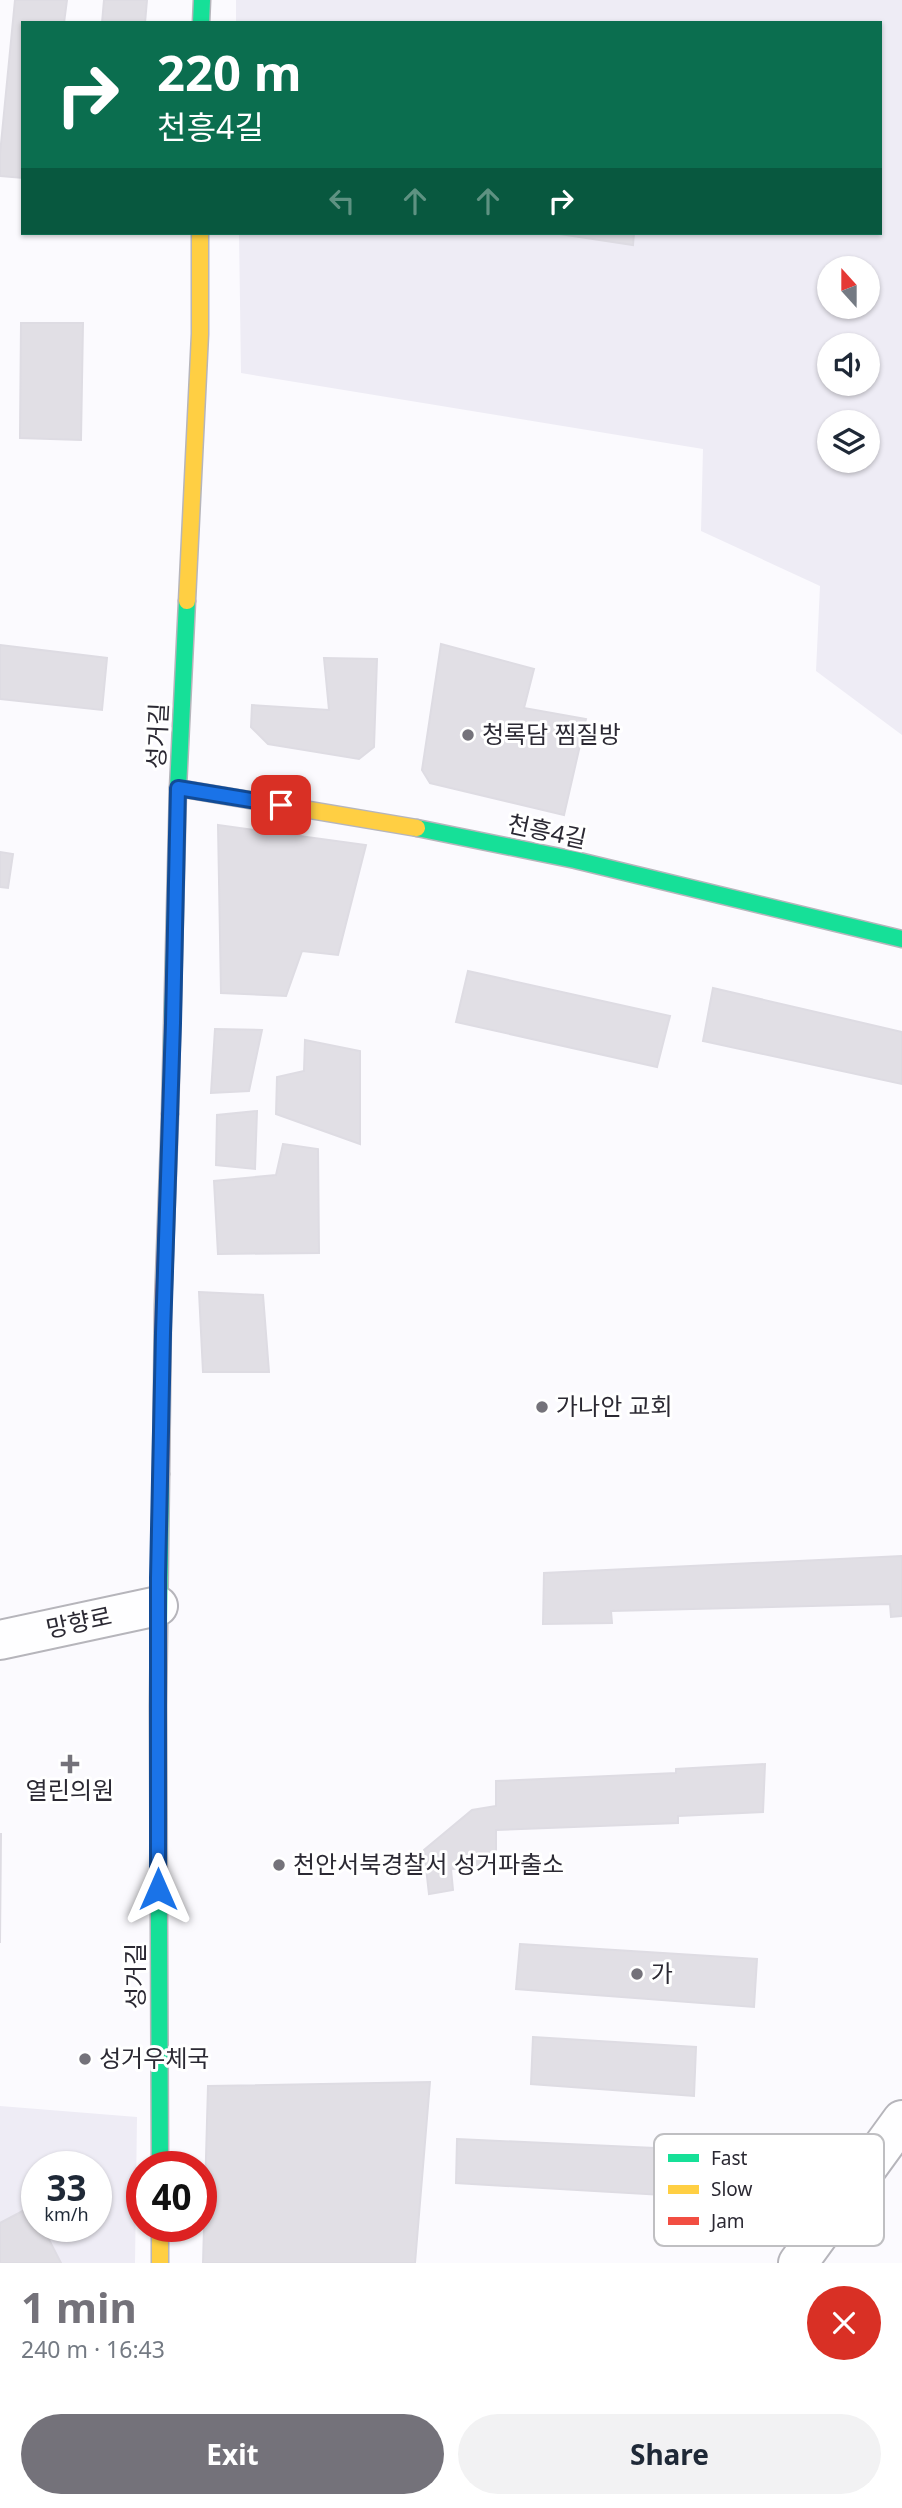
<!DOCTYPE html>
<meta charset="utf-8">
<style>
:root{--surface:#fff;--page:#f2f2f3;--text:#1f2937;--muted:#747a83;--accent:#74727a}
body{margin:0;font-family:"Noto Sans","Noto Sans KR",sans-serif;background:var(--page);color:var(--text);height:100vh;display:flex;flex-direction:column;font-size:26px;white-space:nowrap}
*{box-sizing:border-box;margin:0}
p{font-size:23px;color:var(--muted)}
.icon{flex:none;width:38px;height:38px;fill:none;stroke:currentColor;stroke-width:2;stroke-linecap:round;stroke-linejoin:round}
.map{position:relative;height:2263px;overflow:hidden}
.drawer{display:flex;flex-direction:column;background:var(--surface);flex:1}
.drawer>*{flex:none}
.top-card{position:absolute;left:21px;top:21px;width:861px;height:214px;border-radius:0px;box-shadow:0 2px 5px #0004;background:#0b6e4f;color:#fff;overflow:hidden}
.needle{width:46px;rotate:339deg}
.buttons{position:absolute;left:817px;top:256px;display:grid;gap:14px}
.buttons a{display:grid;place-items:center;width:63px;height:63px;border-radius:50%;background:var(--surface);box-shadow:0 2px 5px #0004;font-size:35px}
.speed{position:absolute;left:21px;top:2151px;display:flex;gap:14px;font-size:35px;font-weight:700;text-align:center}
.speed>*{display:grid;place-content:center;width:91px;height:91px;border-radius:50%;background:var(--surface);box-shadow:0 2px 5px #0004;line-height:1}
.speed small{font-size:18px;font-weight:400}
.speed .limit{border:10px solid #d22;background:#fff;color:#111}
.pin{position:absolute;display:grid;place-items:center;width:60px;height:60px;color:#fff;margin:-30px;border-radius:14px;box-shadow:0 4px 10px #0006}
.me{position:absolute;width:77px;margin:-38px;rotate:0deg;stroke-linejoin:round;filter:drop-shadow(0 0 5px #0008)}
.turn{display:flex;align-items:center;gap:24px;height:147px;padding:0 21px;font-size:32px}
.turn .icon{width:91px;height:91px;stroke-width:2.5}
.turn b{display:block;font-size:49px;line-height:60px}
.lanes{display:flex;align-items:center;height:66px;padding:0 21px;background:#0003;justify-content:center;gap:35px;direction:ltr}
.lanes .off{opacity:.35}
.round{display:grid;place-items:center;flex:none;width:74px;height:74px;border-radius:37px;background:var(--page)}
.head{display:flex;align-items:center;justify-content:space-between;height:119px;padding:0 21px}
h1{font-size:42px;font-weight:700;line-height:52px;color:var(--accent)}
.primary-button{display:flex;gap:14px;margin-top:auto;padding:14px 21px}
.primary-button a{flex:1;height:80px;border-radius:42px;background:var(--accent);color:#fff;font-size:28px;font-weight:700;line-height:80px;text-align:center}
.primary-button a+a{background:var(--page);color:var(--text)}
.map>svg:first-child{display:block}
</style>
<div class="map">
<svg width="902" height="2263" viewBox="0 0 902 2263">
<rect width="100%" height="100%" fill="#fbfafe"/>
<g fill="#eeecf5" fill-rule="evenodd">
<path d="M236,0h666v735l-86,-64 4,-85 -119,-55 2,-82 -462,-76 -2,-140h641v-210h-644zM830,268h38v38h-38zM830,345h38v38h-38zM830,422h38v38h-38z"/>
<path d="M0,2106l137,11 -2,146h-135zM37,2166h59v60h-59z"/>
</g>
<g fill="#e1dfe5" stroke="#dedce3" stroke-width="2">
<polygon points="15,0 67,0 64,23 23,23 23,178 0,176 0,154"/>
<polygon points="104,0 147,0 145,23 102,23"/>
<polygon points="553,233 634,233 633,245"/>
<polygon points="21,323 83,323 81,440 20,438"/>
<polygon points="441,644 534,669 524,708 586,719 564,815 430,783 422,770"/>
<polygon points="0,645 107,658 102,710 0,699"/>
<polygon points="324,658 377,659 374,747 359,759 268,744 251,727 252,705 329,710"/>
<polygon points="218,825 366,845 338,955 302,951 286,996 221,993"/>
<polygon points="0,852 13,854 8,888 0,887"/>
<polygon points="468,971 670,1016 657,1067 456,1022"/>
<polygon points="713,988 902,1032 902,1084 703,1041"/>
<polygon points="215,1029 262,1030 249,1091 211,1093"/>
<polygon points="305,1040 360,1051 360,1144 276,1114 277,1077 304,1071"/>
<polygon points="257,1111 255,1169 216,1165 217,1115"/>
<polygon points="283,1144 318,1149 319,1253 218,1254 214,1181 276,1175"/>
<polygon points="199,1292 263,1295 269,1372 203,1372"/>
<polygon points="902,1556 902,1616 891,1617 890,1604 611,1611 612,1623 543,1624 544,1573"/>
<polygon points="765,1764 763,1812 678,1816 678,1823 496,1830 496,1859 485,1860 485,1867 451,1869 453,1890 429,1894 424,1850 472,1810 496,1806 496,1781 676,1773 676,1769"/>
<polygon points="0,1834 1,1834 0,1943"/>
<polygon points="520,1944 757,1959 754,2007 516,1989"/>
<polygon points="533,2037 696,2047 694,2096 531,2084"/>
<polygon points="430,2082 415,2263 203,2263 208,2086"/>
<polygon points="457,2139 698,2150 697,2197 456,2183"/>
<polygon points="32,2206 37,2215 37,2226 42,2226 61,2263 0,2263 0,2223"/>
</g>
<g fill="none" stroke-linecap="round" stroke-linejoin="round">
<g stroke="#b6b5bb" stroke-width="42">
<g id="street">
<polyline points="0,1640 158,1606"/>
<polyline points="798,2263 902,2120"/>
</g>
</g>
<g stroke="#b6b5bb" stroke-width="19">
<g id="fast">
<polyline points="201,23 202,0"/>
<polyline points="417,828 575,860 902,939"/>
<polyline points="170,1114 178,788 187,601"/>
<polyline points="160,2166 158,1706 161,1474"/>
</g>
</g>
<g stroke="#b6b5bb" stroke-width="19">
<g id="slow">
<polyline points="187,601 200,334 200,233"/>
<polyline points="178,788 417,828"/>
<polyline points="160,2226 160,2263"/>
</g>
</g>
<g stroke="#b6b5bb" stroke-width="19">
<polyline id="jam" points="161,1474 163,1305 170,1114"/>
</g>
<use href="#street" stroke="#fefeff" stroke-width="38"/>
<use href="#fast" stroke="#16e098" stroke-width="16"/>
<use href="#slow" stroke="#ffcf43" stroke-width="16"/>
<use href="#jam" stroke="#f24e42" stroke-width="16"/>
</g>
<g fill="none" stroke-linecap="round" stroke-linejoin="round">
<g stroke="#114b97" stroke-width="18">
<polyline id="route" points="158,1889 158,1578 163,1333 173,1023 178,788 281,805"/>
</g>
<use href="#route" stroke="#1a73e8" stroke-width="12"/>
</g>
<g fill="#74727a" stroke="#fff" stroke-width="2.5">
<circle cx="468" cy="735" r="7"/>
<circle cx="542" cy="1407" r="7"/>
<path d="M66.5 1753.5h7v7h7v7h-7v7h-7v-7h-7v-7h7z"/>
<circle cx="279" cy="1865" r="7"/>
<circle cx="637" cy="1974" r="7"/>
<circle cx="85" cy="2059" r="7"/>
</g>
<g text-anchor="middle" stroke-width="6" stroke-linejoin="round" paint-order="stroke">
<g font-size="24" fill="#2b2933" stroke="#fff" text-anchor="start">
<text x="482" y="743">청록담 찜질방</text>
<text x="556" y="1415">가나안 교회</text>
<text x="70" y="1799" text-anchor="middle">열린의원</text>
<text x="293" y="1873">천안서북경찰서 성거파출소</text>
<text x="651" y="1982">가</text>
<text x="99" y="2067">성거우체국</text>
</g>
<g font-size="24" fill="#2b2933" stroke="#fff">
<text transform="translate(158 736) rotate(-87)" y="8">성거길</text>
<text transform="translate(547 832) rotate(12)" y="8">천흥4길</text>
<text transform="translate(79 1623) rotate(-12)" y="8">망향로</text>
<text transform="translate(136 1976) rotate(-90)" y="8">성거길</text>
</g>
</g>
<rect x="654" y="2134" width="230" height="112" rx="10" fill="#fff" stroke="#bfbfc2" stroke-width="2"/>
<rect x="668" y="2154" width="31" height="8" fill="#16e098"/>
<rect x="668" y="2185" width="31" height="9" fill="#ffcf43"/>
<rect x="668" y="2217" width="31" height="8" fill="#f24e42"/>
<g font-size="19" fill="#2b2933">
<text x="711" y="2165">Fast</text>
<text x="711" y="2196">Slow</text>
<text x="711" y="2228">Jam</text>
</g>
</svg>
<div class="buttons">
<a><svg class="needle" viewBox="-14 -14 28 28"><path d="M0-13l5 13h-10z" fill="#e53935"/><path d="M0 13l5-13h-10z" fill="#747a83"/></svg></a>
<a><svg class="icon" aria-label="sound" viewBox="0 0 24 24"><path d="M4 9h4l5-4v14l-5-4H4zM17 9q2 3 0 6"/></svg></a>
<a><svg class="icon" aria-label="layers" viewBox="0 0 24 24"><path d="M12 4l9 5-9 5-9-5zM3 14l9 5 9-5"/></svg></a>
</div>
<div class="speed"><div>33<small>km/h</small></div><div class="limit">40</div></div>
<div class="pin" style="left:281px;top:805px;background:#d93025"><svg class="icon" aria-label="arrive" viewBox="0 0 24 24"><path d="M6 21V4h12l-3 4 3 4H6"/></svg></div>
<svg class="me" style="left:158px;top:1889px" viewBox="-20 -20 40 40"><path d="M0-17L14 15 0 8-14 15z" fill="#1a73e8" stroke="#fff" stroke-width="4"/></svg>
<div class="top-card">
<div class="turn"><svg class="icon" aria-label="right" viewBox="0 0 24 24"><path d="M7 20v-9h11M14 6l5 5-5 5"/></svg><div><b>220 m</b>천흥4길</div></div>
<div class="lanes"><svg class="icon off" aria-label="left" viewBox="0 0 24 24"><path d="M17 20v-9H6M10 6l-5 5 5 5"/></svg><svg class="icon off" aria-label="ahead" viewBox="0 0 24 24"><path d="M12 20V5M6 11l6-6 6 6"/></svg><svg class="icon off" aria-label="ahead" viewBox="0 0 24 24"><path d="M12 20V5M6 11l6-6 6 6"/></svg><svg class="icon" aria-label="right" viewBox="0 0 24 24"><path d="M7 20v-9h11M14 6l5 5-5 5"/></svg></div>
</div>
</div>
<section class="drawer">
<div class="head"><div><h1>1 min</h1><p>240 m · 16:43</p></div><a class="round" style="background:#d93025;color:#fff"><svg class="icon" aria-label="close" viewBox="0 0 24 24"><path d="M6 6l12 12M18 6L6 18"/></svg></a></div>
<div class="primary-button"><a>Exit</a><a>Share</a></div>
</section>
